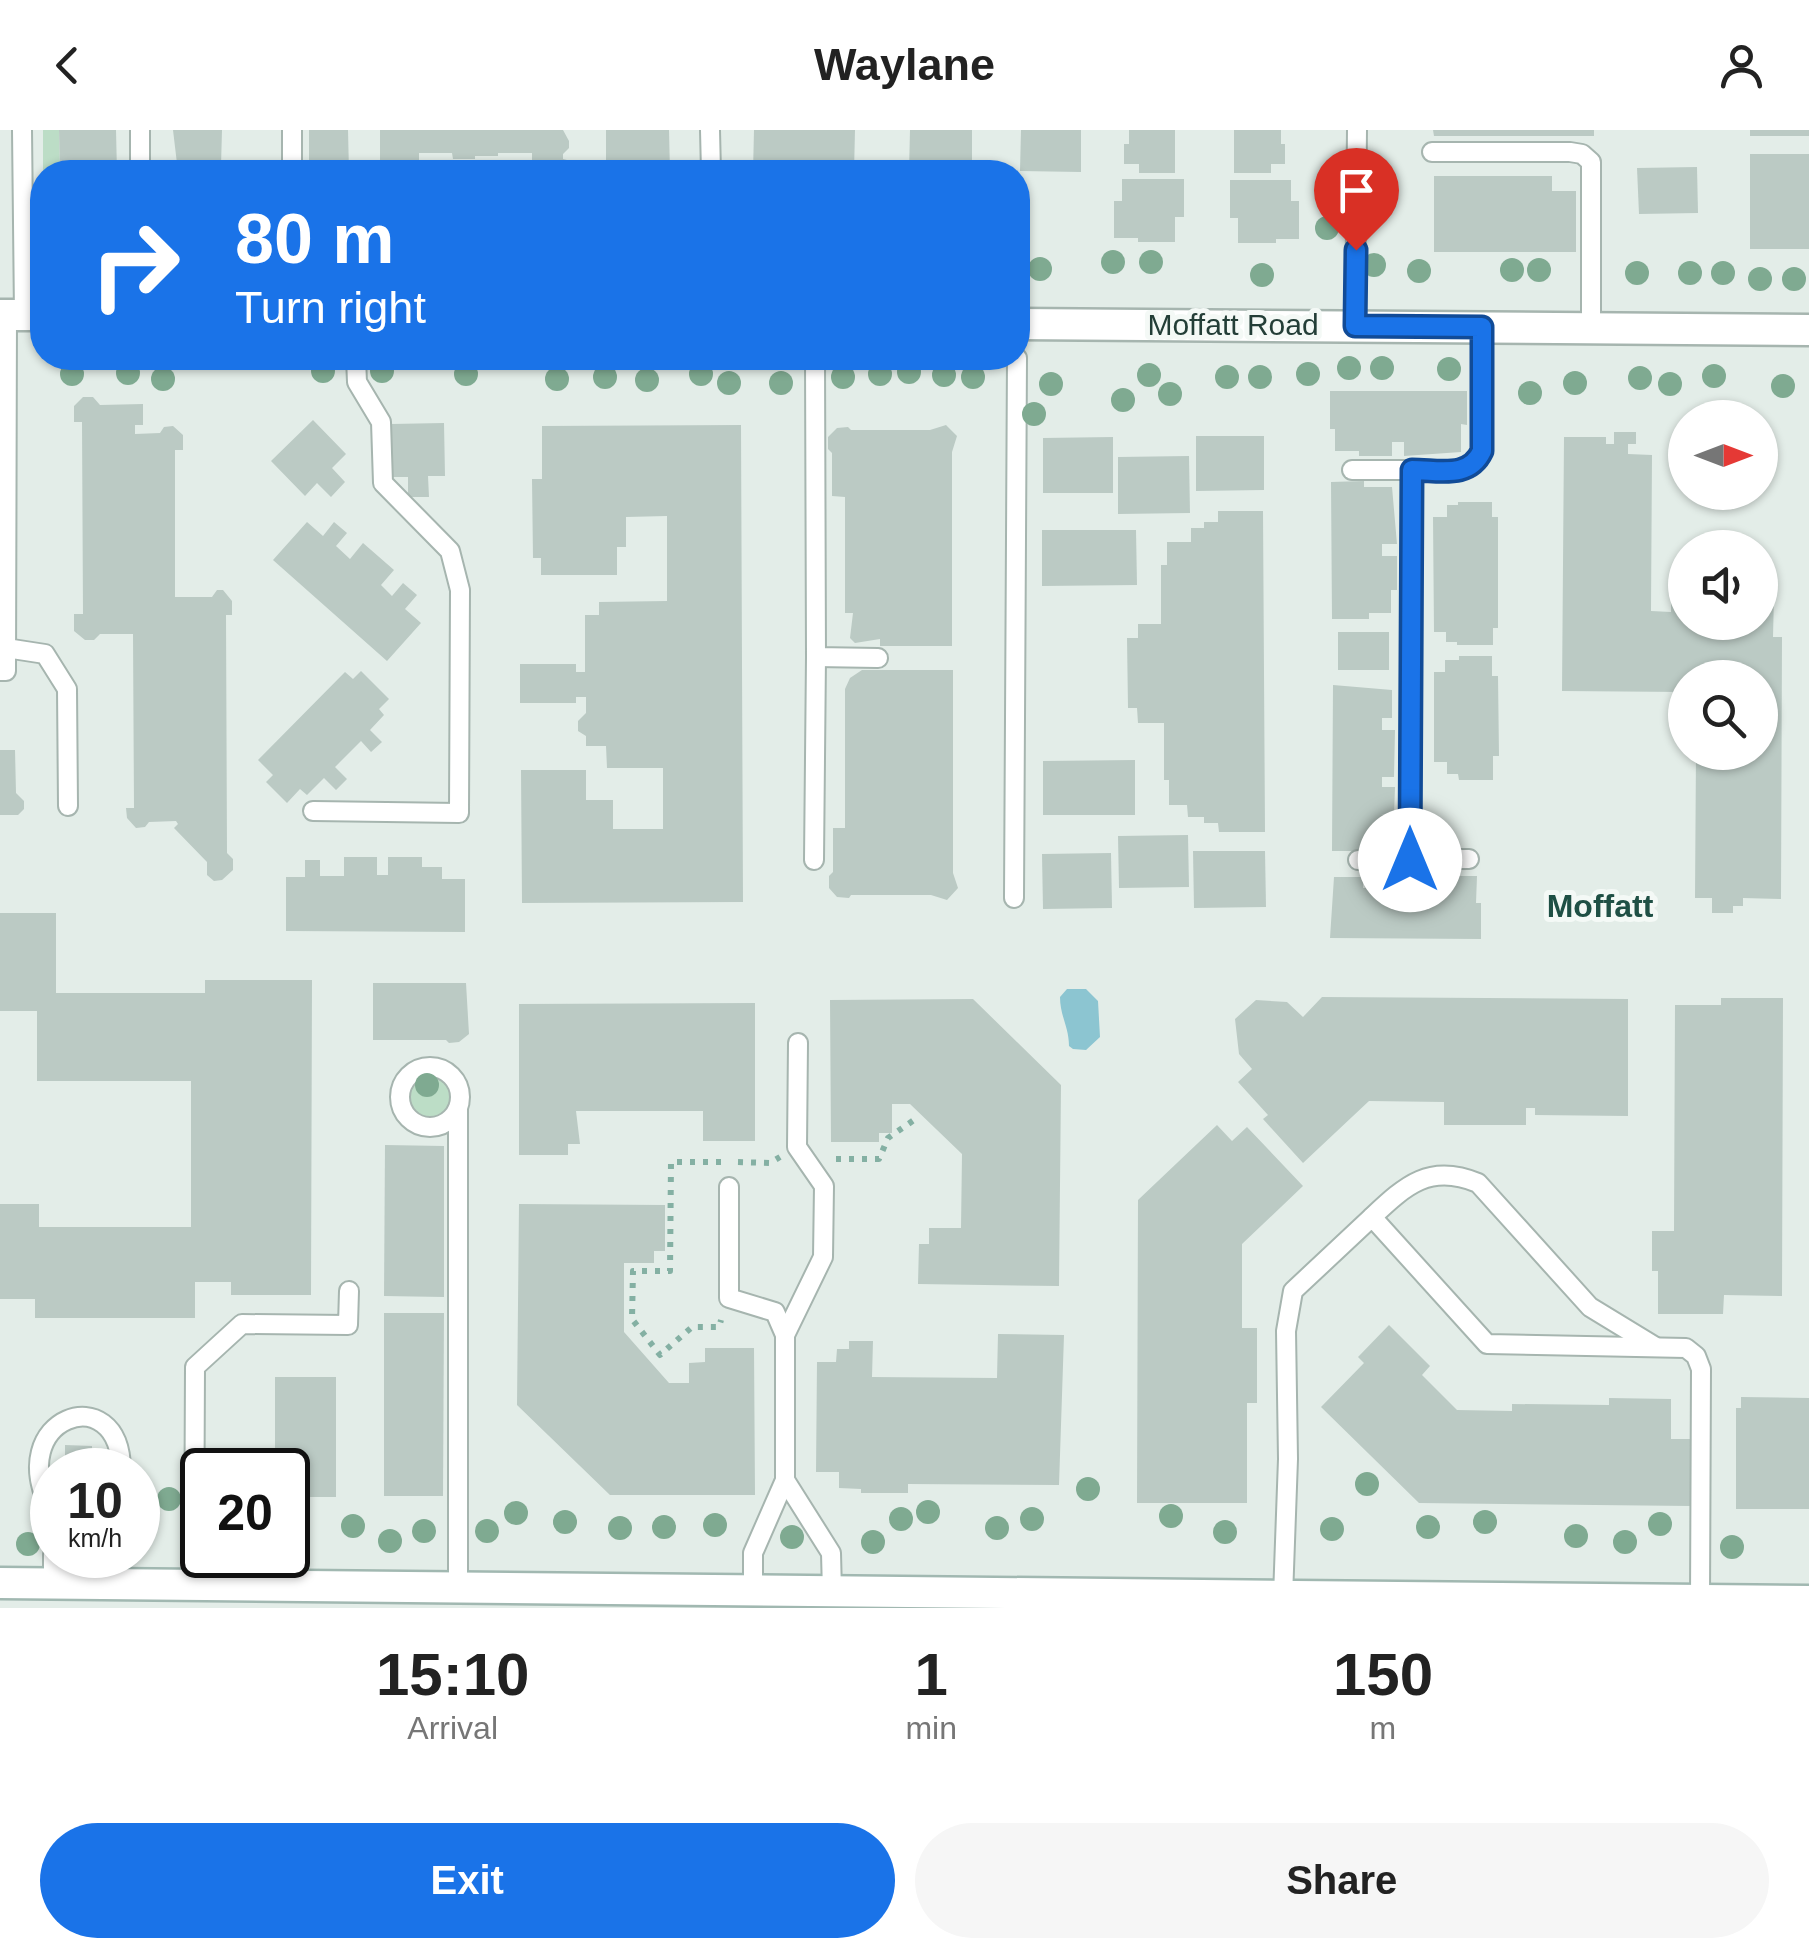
<!DOCTYPE html>
<style>
:root{--surface:#fff;--page:#f6f6f6;--text:#222;--muted:#767676;--accent:#1a73e8}
body{margin:0;font-family:Helvetica,sans-serif;background:var(--page);color:var(--text);height:100vh;display:flex;flex-direction:column;font-size:38px;white-space:nowrap}
*{box-sizing:border-box;margin:0}
p{font-size:32px;color:var(--muted)}
.icon{flex:none;width:55px;height:55px;fill:none;stroke:currentColor;stroke-width:2;stroke-linecap:round;stroke-linejoin:round}
.map{position:relative;height:1478px;overflow:hidden}
.panel{display:flex;flex-direction:column;background:var(--surface);flex:1}
.panel>*{flex:none}
.top-card{position:absolute;left:30px;top:30px;width:1000px;height:210px;border-radius:40px;box-shadow:0 2px 8px #0004;background:#1a73e8;color:#fff;overflow:hidden}
.needle{width:65px;rotate:90deg}
.fabs{position:absolute;left:1668px;top:270px;display:grid;gap:20px}
.fabs a{display:grid;place-items:center;width:110px;height:110px;border-radius:50%;background:var(--surface);box-shadow:0 2px 8px #0004;font-size:50px}
.speed{position:absolute;left:30px;top:1318px;display:flex;gap:20px;font-size:50px;font-weight:700;text-align:center}
.speed>*{display:grid;place-content:center;width:130px;height:130px;border-radius:50%;background:var(--surface);box-shadow:0 2px 8px #0004;line-height:1}
.speed small{font-size:25px;font-weight:400}
.speed .limit{border:5px solid #111;border-radius:15px;background:#fff;color:#111}
.pin{position:absolute;display:grid;place-items:center;width:85px;height:85px;color:#fff;margin:-102px -42px;border-radius:50% 50% 50% 0;rotate:-45deg;box-shadow:0 0 10px #0007}
.pin .icon{rotate:45deg}
.me{position:absolute;width:110px;margin:-55px;rotate:0deg;stroke-linejoin:round;filter:drop-shadow(0 0 8px #0008)}
.turn{display:flex;align-items:center;gap:35px;height:210px;padding:0 40px;font-size:45px}
.turn .icon{width:130px;height:130px;stroke-width:2.5}
.turn b{display:block;font-size:70px;line-height:85px}
.eta{display:flex;justify-content:space-evenly;align-items:center;height:170px;text-align:center}
.eta b{font-size:60px;font-weight:800;line-height:70px}
.action{display:flex;gap:20px;margin-top:auto;padding:20px 40px}
.action a{flex:1;height:115px;border-radius:60px;background:var(--accent);color:#fff;font-size:40px;font-weight:800;line-height:115px;text-align:center}
.action a+a{background:var(--page);color:var(--text)}
header{display:flex;justify-content:space-between;align-items:center;height:130px;padding:0 40px;background:var(--surface);font-size:45px;font-weight:800}
.map>svg:first-child{display:block}
</style>
<header><svg class="icon" aria-label="back" viewBox="0 0 24 24"><path d="M15 5l-7 7 7 7"/></svg>Waylane<svg class="icon" aria-label="person" viewBox="0 0 24 24"><circle cx="12" cy="8" r="4"/><path d="M4 21q1-7 8-7t8 7"/></svg></header>
<div class="map">
<svg width="1809" height="1478" viewBox="0 0 1809 1478">
<rect width="100%" height="100%" fill="#e3ede8"/>
<g fill="#bcddc6">
<polygon points="43,0 59,0 60,42 43,42"/>
<circle cx="430" cy="967" r="22"/>
</g>
<path fill="#8cc5d1" d="M1067,859h19l12,12 2,36 -14,13 -13,-1 -4,-3c0,-19 -9,-30 -9,-49z"/>
<g fill="#bbcac4">
<polygon points="59,0 116,0 117,42 60,42"/>
<polygon points="173,0 222,0 221,36 225,36 225,42 178,42"/>
<polygon points="309,0 348,0 349,42 309,42"/>
<polygon points="380,0 563,0 569,11 569,18 563,24 563,29 567,30 567,42 532,42 532,23 498,23 498,26 475,26 475,29 453,29 452,23 419,23 419,42 380,42"/>
<polygon points="606,0 669,0 670,42 606,42"/>
<polygon points="754,0 855,0 854,42 753,42"/>
<polygon points="910,0 972,0 972,42 909,42"/>
<polygon points="1021,0 1081,0 1081,42 1020,41"/>
<polygon points="1129,0 1175,0 1175,43 1139,43 1139,34 1124,34 1124,14 1129,14"/>
<polygon points="1234,0 1281,0 1281,14 1285,14 1285,34 1271,34 1271,43 1234,43"/>
<polygon points="1433,0 1594,0 1594,6 1434,6"/>
<rect x="1750" y="0" width="59" height="6"/>
<rect x="1750" y="24" width="59" height="95"/>
<polygon points="1697,37 1698,83 1639,84 1637,38"/>
<polygon points="1434,46 1552,46 1552,61 1576,61 1576,122 1434,122"/>
<polygon points="1122,49 1184,49 1184,87 1175,87 1175,112 1138,112 1138,108 1114,108 1114,71 1122,71"/>
<polygon points="1230,50 1291,50 1291,71 1299,71 1299,109 1276,109 1276,113 1238,113 1238,88 1230,88"/>
<polygon points="1330,261 1467,261 1467,295 1461,294 1461,322 1404,326 1404,312 1392,312 1392,326 1359,326 1359,321 1335,321 1335,299 1330,299"/>
<polygon points="83,267 93,267 100,275 143,274 143,295 135,295 135,304 160,303 164,297 173,296 183,305 183,320 175,320 175,467 212,467 217,460 223,460 232,471 232,485 226,485 227,723 233,729 233,740 222,750 214,751 207,745 207,732 174,698 178,694 176,691 149,692 145,697 136,698 127,688 126,678 134,678 133,504 100,504 94,510 85,510 74,501 74,484 83,484 82,292 74,292 74,276"/>
<polygon points="313,290 346,324 332,338 345,352 331,367 317,353 305,366 271,331"/>
<polygon points="444,293 445,346 428,346 429,367 408,367 408,347 392,347 391,294"/>
<polygon points="741,295 743,772 522,773 521,640 586,640 586,670 613,670 613,699 663,699 663,638 607,638 606,616 586,616 586,606 578,601 578,591 586,583 586,567 576,567 576,573 520,573 520,534 576,534 576,542 585,542 585,485 599,485 599,472 667,471 667,386 626,387 626,417 617,417 617,445 541,445 541,428 533,428 532,349 542,349 542,296"/>
<polygon points="946,295 957,306 952,322 952,516 880,516 880,509 855,513 850,508 853,483 845,483 845,367 832,366 832,323 828,319 828,307 837,298 848,297 851,300 930,300"/>
<polygon points="1614,302 1636,302 1636,314 1628,314 1628,324 1652,325 1651,481 1671,482 1671,466 1685,466 1685,492 1760,492 1760,466 1774,466 1773,507 1782,507 1781,769 1743,768 1743,776 1733,776 1733,783 1712,783 1712,768 1695,768 1696,622 1760,622 1760,548 1685,548 1683,562 1562,561 1564,307 1606,307 1606,314 1614,314"/>
<polygon points="1196,306 1264,306 1264,360 1196,361"/>
<polygon points="1113,307 1113,363 1043,363 1043,308"/>
<polygon points="1189,326 1190,383 1118,384 1118,327"/>
<polygon points="1364,351 1364,357 1392,357 1397,414 1382,414 1382,426 1397,426 1397,460 1391,460 1391,483 1369,483 1369,489 1332,489 1331,352"/>
<polygon points="1458,372 1492,372 1492,387 1498,387 1498,498 1493,498 1493,515 1457,515 1457,512 1446,512 1446,502 1434,502 1433,387 1447,387 1447,375 1458,375"/>
<polygon points="1218,381 1263,381 1265,702 1219,702 1218,693 1204,693 1204,687 1188,687 1187,675 1169,675 1169,650 1164,650 1164,593 1138,593 1137,578 1128,578 1127,508 1138,508 1138,494 1161,494 1161,435 1167,435 1167,412 1191,412 1191,398 1204,398 1204,392 1218,392"/>
<polygon points="307,392 323,406 334,392 347,403 336,416 350,429 363,413 394,440 381,455 392,466 403,453 417,465 405,479 421,493 387,531 273,430"/>
<polygon points="1042,400 1136,400 1137,455 1042,456"/>
<rect x="1338" y="502" width="51" height="38"/>
<polygon points="1459,526 1492,526 1492,546 1498,546 1499,626 1493,626 1493,650 1459,650 1458,644 1447,644 1447,632 1434,632 1434,542 1445,542 1445,530 1459,530"/>
<polygon points="862,540 953,540 953,743 958,758 947,770 931,765 851,765 849,768 837,767 829,758 829,746 833,742 833,698 845,698 845,559 850,548"/>
<polygon points="361,541 389,569 379,579 384,585 370,600 382,612 371,622 361,611 335,637 347,649 336,660 324,648 307,665 300,659 287,673 266,652 273,645 258,630 345,542 353,549"/>
<polygon points="1333,555 1392,560 1392,588 1382,588 1382,600 1395,600 1394,647 1382,647 1382,657 1395,657 1394,684 1381,684 1391,686 1391,717 1364,717 1364,721 1332,721"/>
<polygon points="0,620 15,620 16,663 24,671 24,679 18,685 0,685"/>
<polygon points="1135,630 1135,685 1043,685 1043,631"/>
<polygon points="1188,705 1189,757 1119,758 1118,706"/>
<polygon points="1193,721 1265,721 1266,777 1194,778"/>
<polygon points="1111,723 1112,778 1043,779 1042,724"/>
<polygon points="344,727 377,727 377,745 388,745 388,727 422,727 422,737 442,737 442,749 465,749 465,802 286,801 286,747 305,747 305,730 320,730 320,746 344,746"/>
<polygon points="1449,746 1477,746 1476,773 1481,773 1481,809 1330,808 1334,747 1363,747 1363,758 1377,758 1377,747 1402,747 1402,758 1409,758 1409,747 1435,747 1435,758 1449,758"/>
<polygon points="0,783 56,783 56,863 205,863 205,850 312,850 311,1165 231,1165 231,1152 195,1152 195,1188 35,1188 35,1169 0,1169 0,1074 39,1074 39,1097 191,1097 191,951 37,951 37,881 0,881"/>
<polygon points="373,853 466,853 469,904 459,912 449,913 446,910 373,910"/>
<polygon points="1322,867 1628,869 1628,986 1535,985 1535,978 1526,978 1526,995 1444,995 1444,972 1369,971 1303,1033 1263,989 1268,985 1238,952 1252,939 1239,924 1235,889 1256,870 1287,872 1303,887"/>
<polygon points="1721,868 1783,868 1782,1166 1724,1165 1723,1184 1658,1184 1658,1141 1652,1141 1652,1101 1674,1101 1675,875 1721,875"/>
<polygon points="973,869 1061,955 1059,1156 918,1154 919,1114 929,1114 929,1098 961,1098 962,1024 910,974 892,974 892,1003 879,1003 879,1012 831,1012 830,870"/>
<polygon points="755,873 755,1011 703,1011 703,981 576,981 580,1014 568,1014 568,1025 519,1025 519,874"/>
<polygon points="1217,995 1232,1011 1247,997 1303,1056 1242,1114 1242,1198 1257,1198 1257,1273 1247,1273 1247,1373 1137,1373 1138,1070"/>
<polygon points="385,1015 444,1016 444,1167 384,1166"/>
<polygon points="519,1074 665,1075 665,1121 654,1121 654,1133 624,1133 624,1202 669,1253 689,1253 689,1233 705,1232 705,1218 754,1218 755,1365 610,1365 517,1275"/>
<polygon points="384,1183 444,1183 443,1366 384,1366"/>
<polygon points="1389,1195 1430,1236 1422,1245 1457,1280 1512,1281 1512,1274 1609,1275 1609,1268 1671,1269 1671,1309 1691,1309 1691,1376 1419,1373 1321,1277 1364,1233 1358,1227"/>
<polygon points="998,1204 1064,1205 1059,1355 908,1354 908,1363 861,1363 861,1359 839,1358 839,1342 816,1342 817,1232 836,1232 837,1219 849,1219 849,1211 873,1211 872,1247 997,1248"/>
<polygon points="275,1247 336,1247 336,1367 288,1367 288,1340 275,1340"/>
<polygon points="1741,1267 1809,1268 1809,1379 1736,1379 1736,1278 1741,1278"/>
<polygon points="65,1315 92,1316 92,1340 65,1340"/>
</g>
<g fill="none" stroke-linecap="round" stroke-linejoin="round">
<g stroke="#a6b5af" stroke-width="22">
<g id="lane">
<polyline points="22,0 24,185"/>
<polyline points="140,0 140,42"/>
<polyline points="292,0 292,42"/>
<polyline points="710,0 711,42"/>
<polyline points="1432,22 1570,22 1582,24 1591,32 1591,198"/>
<polyline points="1355,195 1357,0"/>
<polyline points="815,228 816,527 878,528"/>
<polyline points="1352,340 1412,340"/>
<polyline points="6,518 45,524 67,559 68,676"/>
<polyline points="0,541 6,541 7,185"/>
<polyline points="313,681 459,683 460,460 450,421 383,353 381,292 357,252 356,228"/>
<polyline points="814,730 816,527"/>
<polyline points="1358,730 1469,729"/>
<path d="M1410,730l2,-390c28,0 57,9 70,-19v-124"/>
<polyline points="1014,768 1017,228"/>
<circle cx="430" cy="967" r="30"/>
<polyline points="729,1057 729,1168 775,1182 785,1205"/>
<path d="M1372,1087c34,-32 58,-54 106,-34l112,124 64,39"/>
<polyline points="785,1350 831,1423 832,1462"/>
<path d="M52,1382c-52,-95 69,-136 69,-42"/>
<polyline points="53,1453 53,1425"/>
<polyline points="107,1454 107,1425"/>
<polyline points="194,1456 195,1237 242,1194 348,1195 349,1161"/>
<polyline points="458,1459 458,979"/>
<polyline points="753,1461 753,1423 785,1350 785,1205 823,1127 824,1056 797,1017 798,913"/>
<polyline points="1283,1467 1288,1329 1286,1201 1293,1161 1372,1087 1487,1214 1686,1218 1696,1226 1701,1239 1700,1470"/>
</g>
</g>
<g stroke="#a6b5af" stroke-width="35">
<g id="street">
<polyline points="0,185 42,185"/>
<polyline points="1018,194 1809,200"/>
</g>
</g>
<g stroke="#a1b8b1" stroke-width="35">
<polyline id="secondary" points="0,1453 1809,1471"/>
</g>
<g stroke="#84b0a3" stroke-width="6" stroke-dasharray="5 8" stroke-linecap="butt">
<polyline points="836,1029 879,1029 888,1008 914,990"/>
<polyline points="721,1032 671,1032 670,1141 633,1141 632,1189 660,1225 692,1197 719,1197 721,1190"/>
<polyline points="738,1032 770,1033 780,1027"/>
</g>
<use href="#lane" stroke="#fff" stroke-width="18"/>
<use href="#street" stroke="#fff" stroke-width="30"/>
<use href="#secondary" stroke="#fff" stroke-width="30"/>
</g>
<g fill="#7faa91">
<circle cx="1327" cy="98" r="12"/>
<circle cx="1113" cy="132" r="12"/>
<circle cx="1151" cy="132" r="12"/>
<circle cx="1374" cy="135" r="12"/>
<circle cx="1040" cy="139" r="12"/>
<circle cx="1512" cy="140" r="12"/>
<circle cx="1539" cy="140" r="12"/>
<circle cx="1419" cy="141" r="12"/>
<circle cx="1637" cy="143" r="12"/>
<circle cx="1690" cy="143" r="12"/>
<circle cx="1723" cy="143" r="12"/>
<circle cx="1262" cy="145" r="12"/>
<circle cx="1760" cy="149" r="12"/>
<circle cx="1794" cy="149" r="12"/>
<circle cx="1349" cy="238" r="12"/>
<circle cx="1382" cy="238" r="12"/>
<circle cx="1449" cy="239" r="12"/>
<circle cx="323" cy="241" r="12"/>
<circle cx="382" cy="241" r="12"/>
<circle cx="909" cy="242" r="12"/>
<circle cx="128" cy="243" r="12"/>
<circle cx="72" cy="244" r="12"/>
<circle cx="466" cy="244" r="12"/>
<circle cx="701" cy="244" r="12"/>
<circle cx="880" cy="244" r="12"/>
<circle cx="1308" cy="244" r="12"/>
<circle cx="944" cy="245" r="12"/>
<circle cx="1149" cy="245" r="12"/>
<circle cx="1714" cy="246" r="12"/>
<circle cx="605" cy="247" r="12"/>
<circle cx="843" cy="247" r="12"/>
<circle cx="973" cy="247" r="12"/>
<circle cx="1227" cy="247" r="12"/>
<circle cx="1260" cy="247" r="12"/>
<circle cx="1640" cy="248" r="12"/>
<circle cx="163" cy="249" r="12"/>
<circle cx="557" cy="249" r="12"/>
<circle cx="647" cy="250" r="12"/>
<circle cx="729" cy="253" r="12"/>
<circle cx="781" cy="253" r="12"/>
<circle cx="1575" cy="253" r="12"/>
<circle cx="1051" cy="254" r="12"/>
<circle cx="1670" cy="254" r="12"/>
<circle cx="1783" cy="256" r="12"/>
<circle cx="1530" cy="263" r="12"/>
<circle cx="1170" cy="264" r="12"/>
<circle cx="1123" cy="270" r="12"/>
<circle cx="1034" cy="284" r="12"/>
<circle cx="427" cy="955" r="12"/>
<circle cx="1367" cy="1354" r="12"/>
<circle cx="1088" cy="1359" r="12"/>
<circle cx="169" cy="1369" r="12"/>
<circle cx="928" cy="1382" r="12"/>
<circle cx="516" cy="1383" r="12"/>
<circle cx="1171" cy="1386" r="12"/>
<circle cx="901" cy="1389" r="12"/>
<circle cx="1032" cy="1389" r="12"/>
<circle cx="565" cy="1392" r="12"/>
<circle cx="1485" cy="1392" r="12"/>
<circle cx="1660" cy="1394" r="12"/>
<circle cx="715" cy="1395" r="12"/>
<circle cx="353" cy="1396" r="12"/>
<circle cx="664" cy="1397" r="12"/>
<circle cx="1428" cy="1397" r="12"/>
<circle cx="620" cy="1398" r="12"/>
<circle cx="997" cy="1398" r="12"/>
<circle cx="1332" cy="1399" r="12"/>
<circle cx="424" cy="1401" r="12"/>
<circle cx="487" cy="1401" r="12"/>
<circle cx="1225" cy="1402" r="12"/>
<circle cx="1576" cy="1406" r="12"/>
<circle cx="792" cy="1407" r="12"/>
<circle cx="390" cy="1411" r="12"/>
<circle cx="873" cy="1412" r="12"/>
<circle cx="1625" cy="1412" r="12"/>
<circle cx="28" cy="1414" r="12"/>
<circle cx="1732" cy="1417" r="12"/>
</g>
<g fill="none" stroke-linecap="round" stroke-linejoin="round">
<g stroke="#114b97" stroke-width="25">
<path id="route" d="M1356,120l-1,76 127,1v124c-13,28 -42,19 -70,19l-2,390"/>
</g>
<use href="#route" stroke="#1a73e8" stroke-width="18"/>
</g>
<g text-anchor="middle" stroke-width="10" stroke-linejoin="round" paint-order="stroke">
<g font-size="30" fill="#233e37" stroke="#f4f9f6">
<text x="1233" y="205">Moffatt Road</text>
</g>
<g font-size="32" font-weight="bold" fill="#1f5045" stroke="#f4f9f6">
<text x="1600" y="787">Moffatt</text>
</g>
</g>
</svg>
<div class="fabs">
<a><svg class="needle" viewBox="-14 -14 28 28"><path d="M0-13l5 13h-10z" fill="#e53935"/><path d="M0 13l5-13h-10z" fill="#767676"/></svg></a>
<a><svg class="icon" aria-label="sound" viewBox="0 0 24 24"><path d="M4 9h4l5-4v14l-5-4H4zM17 9q2 3 0 6"/></svg></a>
<a><svg class="icon" aria-label="search" viewBox="0 0 24 24"><circle cx="10" cy="10" r="6"/><path d="M15 15l6 6"/></svg></a>
</div>
<div class="speed"><div>10<small>km/h</small></div><div class="limit">20</div></div>
<div class="pin" style="left:1356px;top:120px;background:#d93025"><svg class="icon" aria-label="arrive" viewBox="0 0 24 24"><path d="M6 21V4h12l-3 4 3 4H6"/></svg></div>
<svg class="me" style="left:1410px;top:730px" viewBox="-20 -20 40 40"><circle r="19" fill="#fff"/><path d="M0-13L10 11 0 6-10 11z" fill="#1a73e8"/></svg>
<div class="top-card">
<div class="turn"><svg class="icon" aria-label="right" viewBox="0 0 24 24"><path d="M7 20v-9h11M14 6l5 5-5 5"/></svg><div><b>80 m</b>Turn right</div></div>
</div>
</div>
<section class="panel">
<div class="eta">
<div><b>15:10</b><p>Arrival</p></div>
<div><b>1</b><p>min</p></div>
<div><b>150</b><p>m</p></div>
</div>
<div class="action"><a>Exit</a><a>Share</a></div>
</section>
